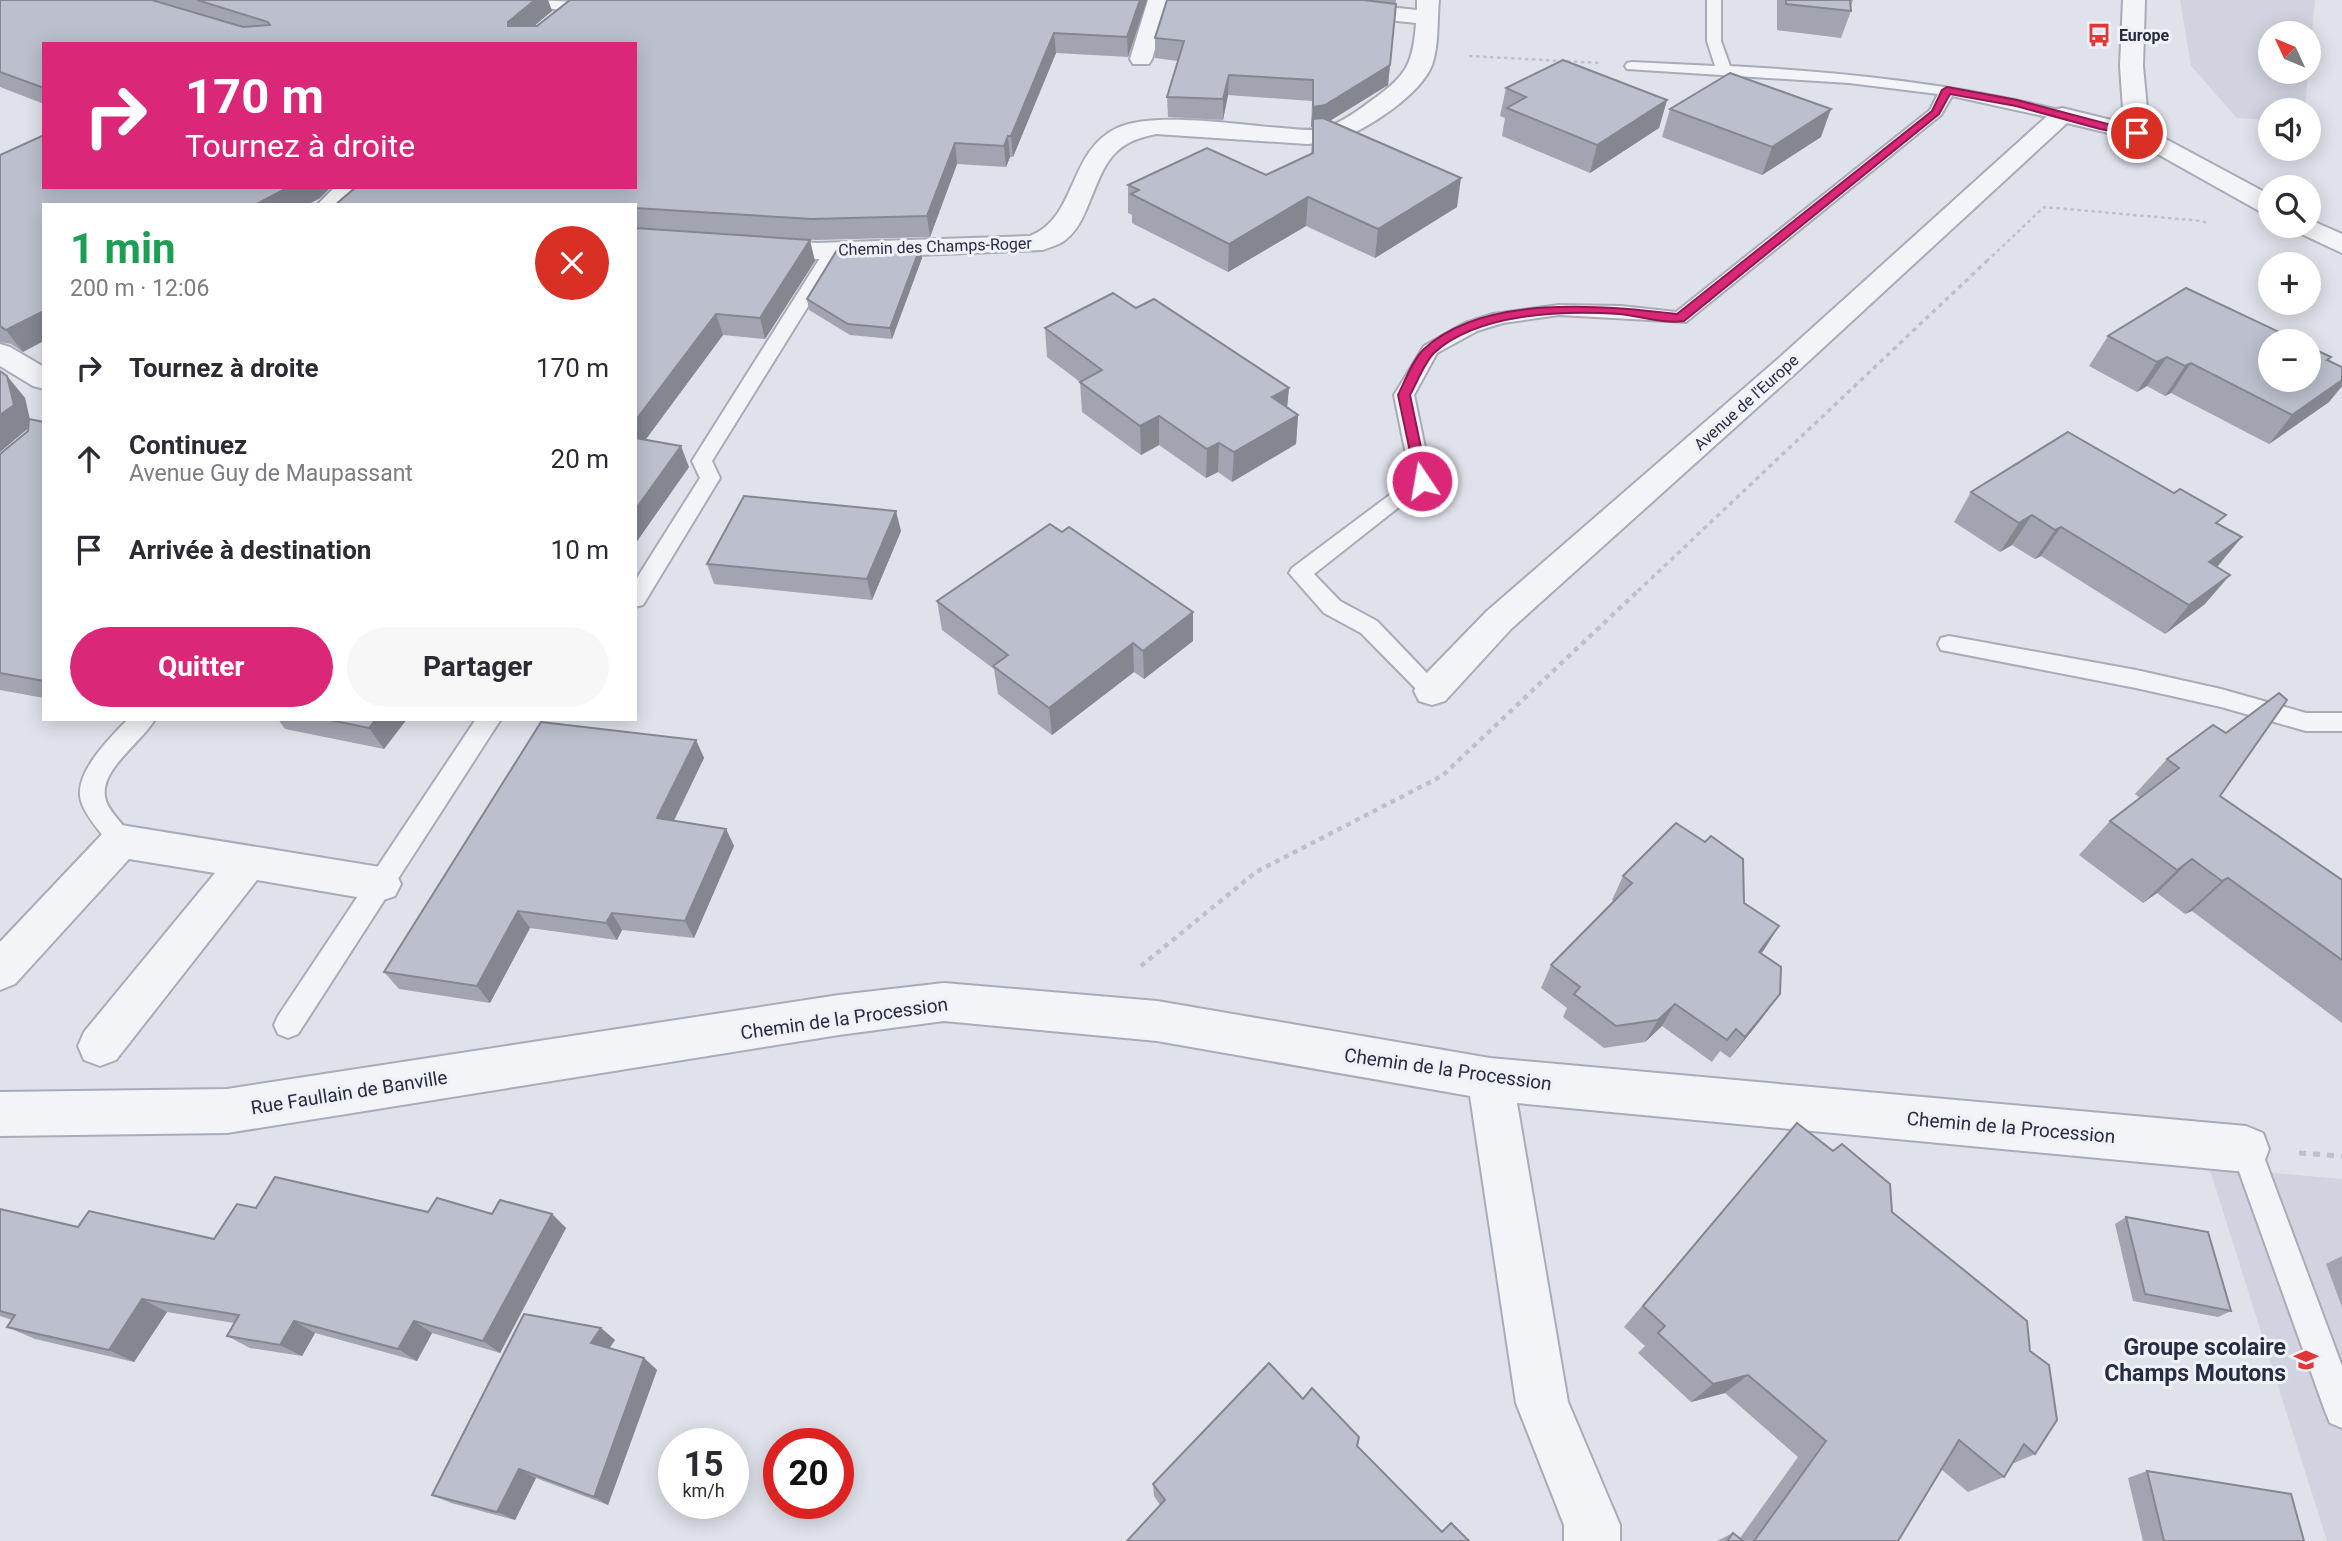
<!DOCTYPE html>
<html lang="fr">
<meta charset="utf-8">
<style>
:root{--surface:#fff;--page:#f7f7f7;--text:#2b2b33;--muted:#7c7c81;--accent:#db2777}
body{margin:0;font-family:Roboto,sans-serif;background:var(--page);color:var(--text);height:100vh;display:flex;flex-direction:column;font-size:26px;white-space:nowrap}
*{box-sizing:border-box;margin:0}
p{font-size:23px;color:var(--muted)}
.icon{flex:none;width:38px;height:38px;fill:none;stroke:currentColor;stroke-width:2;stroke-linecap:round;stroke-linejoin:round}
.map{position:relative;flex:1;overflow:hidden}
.drawer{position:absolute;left:42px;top:203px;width:595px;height:518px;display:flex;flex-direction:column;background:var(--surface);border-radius:0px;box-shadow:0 4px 18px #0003}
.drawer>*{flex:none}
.guide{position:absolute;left:42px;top:42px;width:595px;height:147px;border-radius:0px;box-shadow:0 4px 18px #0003;background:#db2777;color:#fff;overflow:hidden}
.needle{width:46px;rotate:314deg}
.tools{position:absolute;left:2258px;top:21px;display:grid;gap:14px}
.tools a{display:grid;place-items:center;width:63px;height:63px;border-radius:50%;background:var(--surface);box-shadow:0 4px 18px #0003;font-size:35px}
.speed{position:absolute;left:658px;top:1428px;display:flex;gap:14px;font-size:35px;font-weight:700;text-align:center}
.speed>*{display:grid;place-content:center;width:91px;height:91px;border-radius:50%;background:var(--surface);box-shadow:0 4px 18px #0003;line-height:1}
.speed small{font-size:18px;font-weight:400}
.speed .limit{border:10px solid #d22;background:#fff;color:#111}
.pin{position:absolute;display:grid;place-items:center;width:60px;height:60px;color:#fff;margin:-30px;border:4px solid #fff;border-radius:50%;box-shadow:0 2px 7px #0007}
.me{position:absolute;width:77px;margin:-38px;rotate:348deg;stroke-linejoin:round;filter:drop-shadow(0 0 5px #0008)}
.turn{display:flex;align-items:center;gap:24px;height:147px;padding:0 28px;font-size:32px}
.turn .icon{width:91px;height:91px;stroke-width:2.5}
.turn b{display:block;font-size:49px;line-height:60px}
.round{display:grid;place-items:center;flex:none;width:74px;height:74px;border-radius:37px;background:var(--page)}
.summary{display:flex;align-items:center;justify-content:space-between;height:119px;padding:0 28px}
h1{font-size:42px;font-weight:700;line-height:52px;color:#1e9e55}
.button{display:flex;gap:14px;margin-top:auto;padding:14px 28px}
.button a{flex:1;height:80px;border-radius:42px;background:var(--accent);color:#fff;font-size:28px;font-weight:700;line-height:80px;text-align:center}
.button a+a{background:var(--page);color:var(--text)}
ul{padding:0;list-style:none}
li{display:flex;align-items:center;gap:21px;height:91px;padding:0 28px}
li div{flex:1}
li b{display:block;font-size:26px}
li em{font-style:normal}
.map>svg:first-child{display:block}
</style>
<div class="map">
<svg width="2342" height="1541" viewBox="0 0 2342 1541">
<rect width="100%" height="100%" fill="#dfe2ea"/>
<g fill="#d1d4e0">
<polygon points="2180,0 2315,0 2308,71 2308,33 2270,33 2270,72 2308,72 2305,110 2270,110 2270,120 2237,118 2191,66"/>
<polygon points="2209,1167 2342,1179 2342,1541 2327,1541"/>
</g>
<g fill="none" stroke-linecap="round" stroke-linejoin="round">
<g stroke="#a8abb8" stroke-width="4">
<g id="service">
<path d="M1707,0h14v41l9,25c115,6 226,18 337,46l3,3 -8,5 -110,-24 -11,19 -255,207 -127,-7 -56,8 -26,8 -40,22 -23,42 18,86 -118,93 26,27 37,20 67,70 -4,6 -8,3 -8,-3 -63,-64 -37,-20 -35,-40 3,-5 119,-89 -17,-84 30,-49 41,-23 28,-9 66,-9 62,1 55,6 254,-202 8,-16 -89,-11 -222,-14 -2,-3 2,-3 5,-1 83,4 -8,-25z"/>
<polygon points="834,245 843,250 712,461 720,478 643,605 635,607 635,581 700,478 692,461 825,250"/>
<polygon points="1949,636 2136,670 2221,689 2306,713 2342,713 2342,731 2306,731 2221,707 2136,688 1941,650 1938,644 1941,638"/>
<path d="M128,719h27c-12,23 -59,52 -49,82 5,14 21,26 28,40l-4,7c-14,5 -18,0 -26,-11 -8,-10 -19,-23 -23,-36 -8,-28 30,-64 47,-82z"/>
<polygon points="476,719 501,719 298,1034 288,1038 278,1034 274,1025 278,1016"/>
<polygon points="2246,1135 2257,1139 2261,1149 2342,1366 2342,1428 2330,1423 2325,1411 2231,1149 2235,1139"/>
</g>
</g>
<g stroke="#a8abb8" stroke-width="4">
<g id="minor">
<polygon points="530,0 582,2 585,7 582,12 574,13 533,5"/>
<polygon points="1148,0 1170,0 1152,59 1149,64 1133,64 1130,59"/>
<path d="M1251,0h70l96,10v-10h22c-2,21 0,45 -7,65 -11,29 -64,64 -93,74 -10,4 -21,4 -32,5l-151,-10c-49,9 -52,35 -70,76 -5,12 -11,23 -22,31 -6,4 -14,6 -21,9l-226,9 -67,-6 -3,-6 3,-6 10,-2 57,4 213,-7c48,-19 37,-84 87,-108 37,-17 122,-3 164,0 14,1 30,4 43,0 18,-5 36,-19 51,-30 32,-23 38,-35 41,-75l-154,-17 -8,-1z"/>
<polygon points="2123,0 2145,0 2143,66 2149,130 2270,195 2270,214 2261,212 2129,138 2067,123 1799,370 1511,629 1445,701 1432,705 1419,701 1414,691 1419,681 1487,611 1779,358 2054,110 2062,108 2124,123 2120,66"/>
<polygon points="2308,219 2342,234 2342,253 2297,232 2293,226 2308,226"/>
<polygon points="0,344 10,347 44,367 44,389 33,386 0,366"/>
<polygon points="121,825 380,867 395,872 401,884 395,896 380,901 257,880 116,1060 100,1066 84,1060 78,1046 84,1032 215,873 129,859 15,984 0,990 0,942 107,829"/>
<polygon points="944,983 1157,1001 1490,1058 2246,1126 2263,1133 2269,1149 2263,1165 2246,1172 1517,1103 1568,1402 1620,1525 1620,1541 1564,1541 1564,1525 1516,1403 1470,1096 1157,1041 944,1021 839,1035 227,1133 0,1136 0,1092 227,1089 839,995"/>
</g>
</g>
<g stroke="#9da4b7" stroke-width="4">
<polygon id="primary" points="335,187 364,187 346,205 317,205"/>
</g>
<g stroke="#bec0c9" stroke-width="2.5" stroke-dasharray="3.5 3.5" stroke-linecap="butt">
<polyline points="1469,56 1600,63"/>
<polyline points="1987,261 2044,207 2202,221 2209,224"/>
</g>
<polyline stroke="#bec0c9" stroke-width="3.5" stroke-dasharray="4.5 4.5" stroke-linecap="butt" points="1638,591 1989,259"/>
<polyline stroke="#bec0c9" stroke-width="4.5" stroke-dasharray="5 5" stroke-linecap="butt" points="1141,966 1256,872 1442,776 1640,589"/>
<polyline stroke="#bec0c9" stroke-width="5" stroke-dasharray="7 7" stroke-linecap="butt" points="2299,1153 2342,1156"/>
<use href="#service" fill="#f3f4f8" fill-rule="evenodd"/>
<use href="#minor" fill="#f3f4f8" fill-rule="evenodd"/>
<use href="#primary" fill="#fff" fill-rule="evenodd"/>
</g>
<g fill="#a2a5b1">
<polygon points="0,0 548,0 552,11 534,26 1147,0 1128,57 1056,53 1013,157 1010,157 1006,167 957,164 930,237 817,240 703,233 815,261 765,339 723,335 645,440 689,467 635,544 635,187 44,44 44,104 0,87"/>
<polygon points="1167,0 1396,0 1388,85 1330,121 1457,207 1375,258 1306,226 1228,272 1132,223 1132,215 1128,213 1128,185 1266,175 1311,154 1313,127 1311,127 1312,101 1228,95 1223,120 1168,117 1167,97 1178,61 1155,58 1155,38"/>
<polygon points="1777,0 1853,0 1850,8 1851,11 1841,38 1777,30"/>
<polygon points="1506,88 1667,100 1659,128 1590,173 1502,136 1505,118 1500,116"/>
<polygon points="1670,109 1821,137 1762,175 1662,137"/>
<polygon points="0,155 320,198 307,205 44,205 23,352 11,344 0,342"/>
<polygon points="922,258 892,339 850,335 809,310 807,299"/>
<polygon points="1136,308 1289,388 1287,407 1298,415 1296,444 1232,482 1218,472 1206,478 1159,445 1141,455 1082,412 1080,382 1047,357 1045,328"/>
<polygon points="2108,336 2331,357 2328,360 2342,367 2342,386 2329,402 2269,444 2171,393 2165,396 2147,386 2137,392 2089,366"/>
<polygon points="7,376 25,398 30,419 44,422 44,698 0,690 0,454 28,431 28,428 0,452"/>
<polygon points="1971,492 2218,524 2217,567 2205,604 2165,634 2041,556 2035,559 2012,545 2000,552 1954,522"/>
<polygon points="901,531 872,600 714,584 707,564"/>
<polygon points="937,601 1193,612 1193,641 1144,679 1134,672 1052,735 998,694 994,669 942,630"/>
<polygon points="278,719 407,719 384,749 285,729"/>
<polygon points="696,740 704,758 674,821 726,829 734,846 694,938 622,930 617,940 530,928 490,1003 399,989 384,972"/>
<polygon points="2167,759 2342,880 2342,1023 2192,911 2185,914 2157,893 2143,903 2079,855 2110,821 2140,798 2135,794"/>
<polygon points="1623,876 1744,903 1761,953 1763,1017 1730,1058 1720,1051 1712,1062 1662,1026 1645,1042 1604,1048 1563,1017 1567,1008 1541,988 1551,965 1614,901 1612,900"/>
<polygon points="1797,1123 1892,1212 2035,1454 2012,1464 2004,1477 1968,1492 1941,1469 1898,1541 1717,1541 1733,1533 1740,1538 1798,1457 1725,1393 1691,1402 1638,1353 1645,1346 1624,1327"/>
<polygon points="256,1208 428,1212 552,1214 566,1228 500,1353 432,1333 417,1361 315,1333 302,1356 250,1348 227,1336 234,1323 167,1312 134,1362 35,1339 7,1327 12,1320 0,1316 0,1209 78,1227 214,1239"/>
<polygon points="2126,1217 2231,1311 2218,1317 2133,1301 2115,1224"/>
<polygon points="2342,1256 2342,1307 2326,1264"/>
<polygon points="601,1328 615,1340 609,1348 644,1358 657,1370 608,1505 536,1478 515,1520 451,1503 432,1495"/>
<polygon points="1303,1399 1357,1446 1442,1532 1469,1541 1160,1505 1154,1496 1153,1484"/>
<polygon points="2147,1471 2304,1541 2143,1541 2128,1478"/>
</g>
<g fill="#848690">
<polygon points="535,0 548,0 552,11 515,42 508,26 508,22"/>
<polygon points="1140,0 1147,0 1128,57 1127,37"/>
<polygon points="1054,33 1056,53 1013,157 1011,136"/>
<polygon points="1390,65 1388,85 1323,125 1313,119 1313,127 1311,127 1313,107"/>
<polygon points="1229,75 1228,95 1223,120 1223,99"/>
<polygon points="1667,100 1659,128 1590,173 1597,145"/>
<polygon points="1831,109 1821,137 1762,175 1772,147"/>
<polygon points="1008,136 1010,157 1006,167 1004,146"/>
<polygon points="955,143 957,164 930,237 927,216"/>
<polygon points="1461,178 1457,207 1375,258 1378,229"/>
<polygon points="289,187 331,187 320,198 307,205 255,205"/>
<polygon points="1308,197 1306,226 1228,272 1229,244"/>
<polygon points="810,240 815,261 765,339 760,318"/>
<polygon points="920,248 922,258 892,339 890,328"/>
<polygon points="44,311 44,341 23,352 6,330"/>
<polygon points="716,314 723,335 635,454 635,421"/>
<polygon points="2167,357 2147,386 2137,392 2157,362"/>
<polygon points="2191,363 2171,393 2165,396 2185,366"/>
<polygon points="7,376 25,398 31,426 0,452 0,415"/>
<polygon points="2342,380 2342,386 2329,402 2269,444 2292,415"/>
<polygon points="1289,388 1286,417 1272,397"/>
<polygon points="1298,415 1296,444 1232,482 1234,452"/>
<polygon points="1159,416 1159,445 1141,455 1140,426"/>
<polygon points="1219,443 1218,472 1206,478 1207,449"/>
<polygon points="681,446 689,467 635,544 635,510"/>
<polygon points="896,511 901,531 872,600 867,579"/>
<polygon points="2032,515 2012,545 2000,552 2019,523"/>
<polygon points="2061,527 2041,556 2035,559 2055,530"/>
<polygon points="2242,537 2217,567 2209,562"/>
<polygon points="2230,575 2205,604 2165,634 2189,605"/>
<polygon points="1193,612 1193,641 1144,679 1143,651"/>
<polygon points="1133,643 1134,672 1052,735 1049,708"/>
<polygon points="376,719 407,719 384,749 369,728"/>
<polygon points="696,740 704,758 666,836 657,818"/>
<polygon points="726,829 734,846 694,938 685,921"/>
<polygon points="2192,859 2157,893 2143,903 2177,870"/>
<polygon points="2228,878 2192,911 2185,914 2222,881"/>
<polygon points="518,911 530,928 490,1003 477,986"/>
<polygon points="612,913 622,930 617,940 606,923"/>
<polygon points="1779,926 1764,950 1744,975 1759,952"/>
<polygon points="1780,994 1763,1017 1730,1058 1745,1037"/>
<polygon points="1675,1004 1662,1026 1645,1042 1658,1020"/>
<polygon points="552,1214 566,1228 500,1353 483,1341"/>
<polygon points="142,1299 167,1312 134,1362 109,1350"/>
<polygon points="294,1321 315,1333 302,1356 280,1345"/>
<polygon points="414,1321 432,1333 417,1361 398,1349"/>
<polygon points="601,1328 615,1340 605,1355 591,1343"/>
<polygon points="644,1358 657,1370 608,1505 594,1497"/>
<polygon points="1748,1375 1725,1393 1691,1402 1713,1384"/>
<polygon points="519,1469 536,1478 515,1520 497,1512"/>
</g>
<g fill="#bcc0ce" stroke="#848690" stroke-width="2">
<polygon points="0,0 152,0 243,27 270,25 268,22 197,0 535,0 508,22 508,26 537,26 570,0 1140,0 1127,37 1054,33 1011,136 1008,136 1004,146 955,143 927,216 812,219 635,208 635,205 335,205 356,187 635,187 635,44 44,44 44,88 0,72"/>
<polygon points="1167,0 1364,0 1396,4 1390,65 1325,105 1313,107 1313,80 1229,75 1223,99 1167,97 1184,41 1155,38"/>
<polygon points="1786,0 1850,0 1851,11 1786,4"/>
<polygon points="1563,60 1667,100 1597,145 1507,108 1526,97 1506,88"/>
<polygon points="1730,73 1831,109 1772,147 1670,109"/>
<polygon points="1323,118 1461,178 1378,229 1308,197 1229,244 1131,194 1139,190 1128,185 1207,148 1266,175 1313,153 1313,119"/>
<polygon points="44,135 44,187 289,187 255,205 44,205 44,311 6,330 0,326 0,155"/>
<polygon points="635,228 810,240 760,318 716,314 635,421"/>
<polygon points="920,248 890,328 848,324 807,299 837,250"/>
<polygon points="2186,288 2298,341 2270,341 2270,380 2308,380 2308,346 2331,357 2327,360 2342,367 2342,380 2292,415 2191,363 2185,366 2167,357 2157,362 2108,336"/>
<polygon points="1113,293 1136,308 1154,299 1289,388 1272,397 1298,415 1234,452 1219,443 1207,449 1159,416 1140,426 1080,382 1102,370 1045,328"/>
<polygon points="0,371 7,376 14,405 0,415"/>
<polygon points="29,419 44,422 44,681 0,673 0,454 28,431"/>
<polygon points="2068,432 2174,493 2180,489 2226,515 2216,523 2242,537 2209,562 2230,575 2189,605 2061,527 2055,530 2032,515 2019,523 1971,492"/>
<polygon points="635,438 681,446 635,510"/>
<polygon points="744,496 896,511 867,579 707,564"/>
<polygon points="1050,524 1062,532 1069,527 1193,612 1143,651 1133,643 1049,708 993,666 1008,655 937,601"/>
<polygon points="2279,693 2287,700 2220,796 2342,880 2342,960 2228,878 2222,881 2192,859 2177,870 2110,821 2179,768 2167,759 2213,725 2226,733"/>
<polygon points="325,719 376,719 369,728"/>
<polygon points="541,722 696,740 657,818 726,829 685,921 612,913 606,923 518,911 477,986 384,972"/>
<polygon points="1676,823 1705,842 1711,836 1743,859 1744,903 1779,926 1759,952 1781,967 1780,994 1745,1037 1736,1029 1727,1040 1675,1004 1658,1020 1616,1026 1574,994 1580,987 1551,965 1632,883 1623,876"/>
<polygon points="1797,1123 1833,1151 1842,1144 1890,1184 1892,1212 2027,1321 2030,1351 2049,1365 2057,1420 2035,1454 2024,1444 2004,1477 1959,1440 1898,1541 1754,1541 1826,1441 1748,1375 1713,1384 1658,1333 1665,1326 1643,1306"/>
<polygon points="275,1177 428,1212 437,1198 492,1214 500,1200 552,1214 483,1341 414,1321 398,1349 294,1321 280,1345 227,1336 239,1315 142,1299 109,1350 7,1327 15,1315 0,1311 0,1209 78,1227 89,1211 214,1239 237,1204 256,1208"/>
<polygon points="2126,1217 2208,1232 2231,1311 2145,1294"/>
<polygon points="524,1314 601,1328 591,1343 644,1358 594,1497 519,1469 497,1512 432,1495"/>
<polygon points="1269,1363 1303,1399 1312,1388 1359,1437 1357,1446 1442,1532 1451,1523 1469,1541 1127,1541 1165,1500 1153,1484"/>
<polygon points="2147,1471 2291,1494 2304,1541 2164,1541"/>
<polygon points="1733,1533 1743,1541 1727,1541"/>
</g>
<path fill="#db2777" stroke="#8e194d" stroke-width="2" d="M1947,87l70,13 125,33 -5,3 -37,-7 -84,-23 -66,-12 -11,20 -255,207c-20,3 -44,-5 -64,-7 -56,-4 -143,-1 -186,39 -10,10 -17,30 -24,42l18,86 -6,5 -5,-1 -19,-90c7,-14 15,-36 26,-46 59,-55 180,-44 253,-35l255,-203 10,-21z"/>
<defs>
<g id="bus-bare" transform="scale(1.89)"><path d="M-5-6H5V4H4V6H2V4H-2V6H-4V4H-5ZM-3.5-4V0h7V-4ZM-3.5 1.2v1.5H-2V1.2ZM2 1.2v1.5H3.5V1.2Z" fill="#de3736" stroke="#eff1f7" stroke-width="2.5" paint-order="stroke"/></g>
<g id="school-bare" transform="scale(1.89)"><path d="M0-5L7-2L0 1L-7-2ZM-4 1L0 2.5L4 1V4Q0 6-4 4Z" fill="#de3736" stroke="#eff1f7" stroke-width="2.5" paint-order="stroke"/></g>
</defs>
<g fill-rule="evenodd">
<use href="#bus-bare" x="2099" y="35"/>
<use href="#school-bare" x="2306" y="1360"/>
</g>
<g text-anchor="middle" stroke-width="6" stroke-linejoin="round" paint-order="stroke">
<g font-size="16" font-weight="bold" fill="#262c43" stroke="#eff1f7" text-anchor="start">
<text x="2119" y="41">Europe</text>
</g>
<g font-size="16" fill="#262c43" stroke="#eff1f7">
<text transform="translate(935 246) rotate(-2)" y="6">Chemin des Champs-Roger</text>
<text transform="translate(1746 402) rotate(-42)" y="6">Avenue de l'Europe</text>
</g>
<g font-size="19" fill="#262c43" stroke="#eff1f7">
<text transform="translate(844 1018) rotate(-8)" y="7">Chemin de la Procession</text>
<text transform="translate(1448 1069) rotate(8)" y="7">Chemin de la Procession</text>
<text transform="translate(349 1092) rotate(-9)" y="7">Rue Faullain de Banville</text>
<text transform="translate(2011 1127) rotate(5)" y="7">Chemin de la Procession</text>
</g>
<g font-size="23" font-weight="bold" fill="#262c43" stroke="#eff1f7" text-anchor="end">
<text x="2286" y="1355">Groupe scolaire<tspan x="2286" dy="26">Champs Moutons</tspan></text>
</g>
</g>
</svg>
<div class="tools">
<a><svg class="needle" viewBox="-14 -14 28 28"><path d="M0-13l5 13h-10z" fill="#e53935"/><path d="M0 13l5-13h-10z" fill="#7c7c81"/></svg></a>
<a><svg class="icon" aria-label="sound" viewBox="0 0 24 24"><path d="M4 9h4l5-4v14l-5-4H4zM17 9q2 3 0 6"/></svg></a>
<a><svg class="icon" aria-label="search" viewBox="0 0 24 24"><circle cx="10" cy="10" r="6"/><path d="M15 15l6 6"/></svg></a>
<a>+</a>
<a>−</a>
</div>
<div class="speed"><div>15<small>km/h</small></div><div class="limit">20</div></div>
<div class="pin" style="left:2137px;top:133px;background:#d93025"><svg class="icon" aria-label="arrive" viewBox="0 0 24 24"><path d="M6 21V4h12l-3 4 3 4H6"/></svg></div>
<svg class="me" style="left:1422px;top:481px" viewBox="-20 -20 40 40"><circle r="17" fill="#db2777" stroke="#fff" stroke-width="3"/><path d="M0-11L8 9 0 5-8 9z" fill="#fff"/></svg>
<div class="guide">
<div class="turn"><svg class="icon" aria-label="right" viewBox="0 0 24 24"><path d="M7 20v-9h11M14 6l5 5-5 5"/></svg><div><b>170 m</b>Tournez à droite</div></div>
</div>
<section class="drawer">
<div class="summary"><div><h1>1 min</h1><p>200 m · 12:06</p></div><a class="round" style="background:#d93025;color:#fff"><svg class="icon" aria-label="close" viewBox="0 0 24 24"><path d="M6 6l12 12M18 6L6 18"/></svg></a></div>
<ul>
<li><svg class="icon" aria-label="right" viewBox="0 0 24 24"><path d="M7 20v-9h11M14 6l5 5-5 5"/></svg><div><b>Tournez à droite</b></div><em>170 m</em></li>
<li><svg class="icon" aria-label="ahead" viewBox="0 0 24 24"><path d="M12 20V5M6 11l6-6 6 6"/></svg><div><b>Continuez</b><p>Avenue Guy de Maupassant</p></div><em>20 m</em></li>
<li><svg class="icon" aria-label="arrive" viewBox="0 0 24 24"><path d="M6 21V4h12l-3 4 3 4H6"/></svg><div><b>Arrivée à destination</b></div><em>10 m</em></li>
</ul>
<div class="button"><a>Quitter</a><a>Partager</a></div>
</section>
</div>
